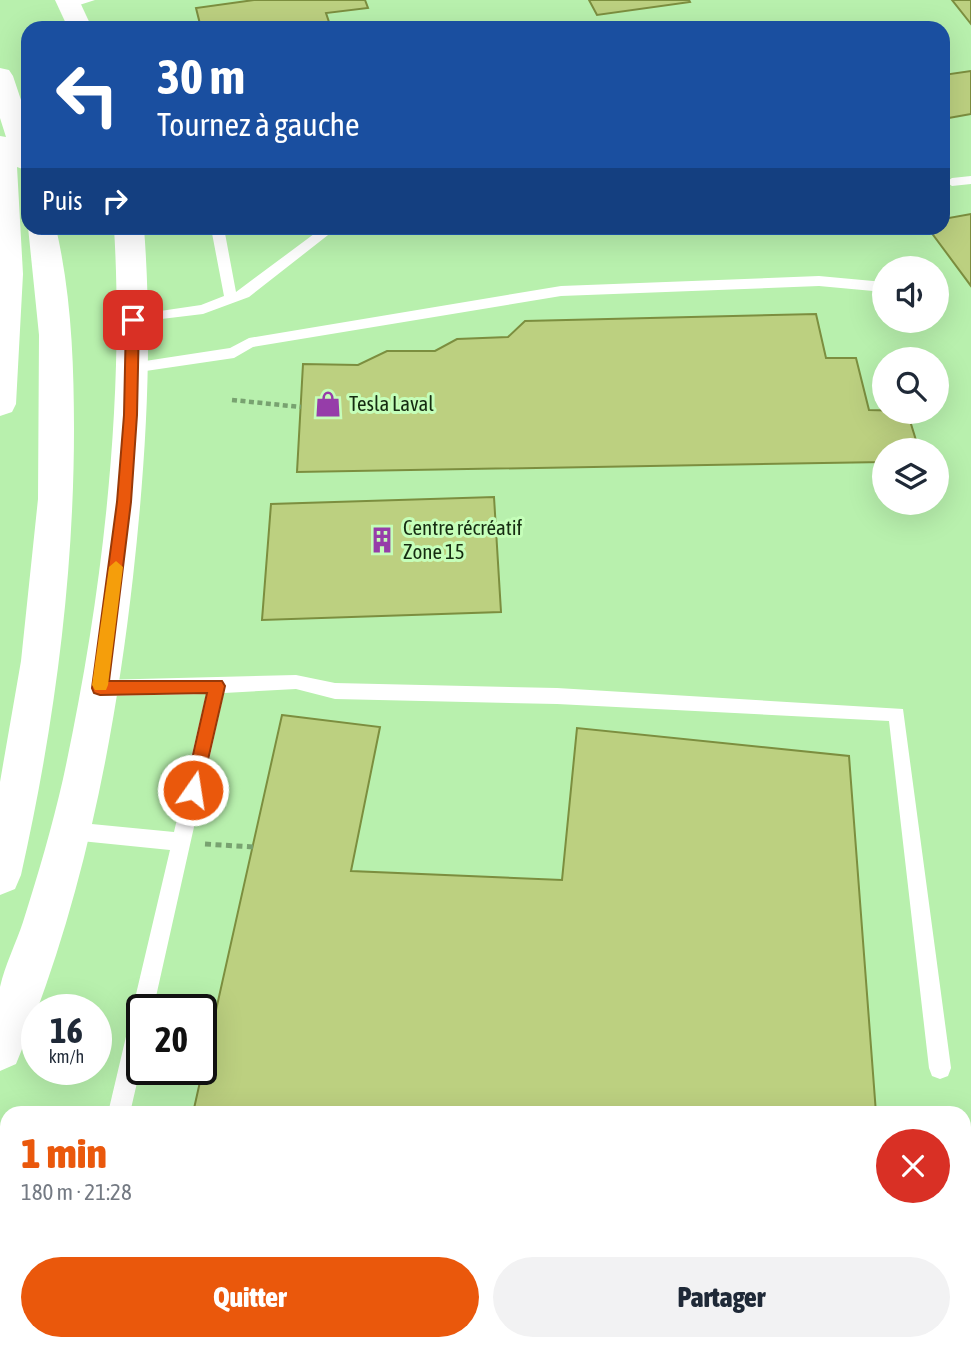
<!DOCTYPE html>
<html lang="fr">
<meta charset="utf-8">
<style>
:root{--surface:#fff;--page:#f2f2f3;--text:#1f2937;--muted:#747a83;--accent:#ea580c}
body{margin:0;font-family:"Asap Condensed",sans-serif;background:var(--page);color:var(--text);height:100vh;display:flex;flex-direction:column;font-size:26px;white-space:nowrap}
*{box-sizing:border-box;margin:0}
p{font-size:23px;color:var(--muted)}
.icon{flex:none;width:38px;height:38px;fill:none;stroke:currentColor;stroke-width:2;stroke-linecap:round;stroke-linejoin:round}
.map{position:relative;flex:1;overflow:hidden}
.drawer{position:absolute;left:0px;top:1106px;width:971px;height:245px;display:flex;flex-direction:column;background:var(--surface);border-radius:21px 21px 0 0;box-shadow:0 7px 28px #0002}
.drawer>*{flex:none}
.banner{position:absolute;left:21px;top:21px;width:929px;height:214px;border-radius:21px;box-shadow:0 7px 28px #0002;background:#1a4fa0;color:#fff;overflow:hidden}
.buttons{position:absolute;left:872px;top:256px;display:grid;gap:14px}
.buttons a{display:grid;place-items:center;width:77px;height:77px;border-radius:50%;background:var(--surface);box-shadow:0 7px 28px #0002;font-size:35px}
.speed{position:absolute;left:21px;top:994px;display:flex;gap:14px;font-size:35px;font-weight:700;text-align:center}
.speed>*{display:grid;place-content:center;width:91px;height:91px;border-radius:50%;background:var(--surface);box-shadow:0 7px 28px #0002;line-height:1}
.speed small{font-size:18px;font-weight:400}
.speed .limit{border:4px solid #111;border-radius:10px;background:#fff;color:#111}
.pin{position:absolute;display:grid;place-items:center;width:60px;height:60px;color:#fff;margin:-30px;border-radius:14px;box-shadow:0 4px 10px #0006}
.me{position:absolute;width:77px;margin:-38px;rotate:13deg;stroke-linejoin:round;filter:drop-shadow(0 0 5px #0008)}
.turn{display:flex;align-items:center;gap:24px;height:147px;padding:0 21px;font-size:32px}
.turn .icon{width:91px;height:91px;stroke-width:2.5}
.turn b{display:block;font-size:49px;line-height:60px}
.then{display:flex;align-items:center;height:66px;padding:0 21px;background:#0003;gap:14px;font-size:26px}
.round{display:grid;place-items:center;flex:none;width:74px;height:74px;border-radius:37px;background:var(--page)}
.overview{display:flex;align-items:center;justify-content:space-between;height:119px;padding:0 21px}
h1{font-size:42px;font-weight:800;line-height:52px;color:var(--accent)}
.button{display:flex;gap:14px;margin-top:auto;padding:14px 21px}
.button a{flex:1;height:80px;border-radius:42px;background:var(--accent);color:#fff;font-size:28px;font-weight:800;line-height:80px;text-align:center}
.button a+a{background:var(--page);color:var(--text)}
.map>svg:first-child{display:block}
</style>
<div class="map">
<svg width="971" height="1351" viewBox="0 0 971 1351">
<rect width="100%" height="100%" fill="#b8f0ad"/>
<g fill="#bcd080" stroke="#7c8e3f" stroke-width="2">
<polygon points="254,0 365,0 368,8 326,13 331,28 201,28 196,8"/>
<polygon points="589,0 689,0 690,2 597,15"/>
<polygon points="952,0 971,0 971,24"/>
<polygon points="971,71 971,114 943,119 943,75"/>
<polygon points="971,214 971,286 928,228 943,228 943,219"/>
<polygon points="816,314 826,358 856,358 869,410 907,411 919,450 884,450 884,462 297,472 303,364 358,365 387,351 435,351 457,339 508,337 525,321"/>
<polygon points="494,497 501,612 262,620 271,504"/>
<polygon points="282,715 380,727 351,871 562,880 577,728 849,756 876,1113 193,1113"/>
<polygon points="461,1344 712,1344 705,1351 461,1351"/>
</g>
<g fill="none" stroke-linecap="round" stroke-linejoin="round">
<polyline stroke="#78a270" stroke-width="4.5" stroke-dasharray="5 3.5" stroke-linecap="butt" points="232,400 301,407"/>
<polyline stroke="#78a270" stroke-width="5" stroke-dasharray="6 4.5" stroke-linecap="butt" points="205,844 253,847"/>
<g fill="#fff" fill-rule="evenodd">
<polygon points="76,0 95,0 70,8 64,5"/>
<polygon points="971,176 971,184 952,186 946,182 952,178"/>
<polygon points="211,228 224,228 236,292 322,228 337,228 249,297 203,314 128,323 128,317 133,315 201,305 224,296"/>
<polygon points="819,276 884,282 884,292 819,286 561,296 253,347 234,358 132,373 125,368 132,363 230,348 249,338 561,286"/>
<polygon points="296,675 335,683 557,688 903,709 951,1068 948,1076 940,1079 932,1076 929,1068 889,721 557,704 335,699 296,689 224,693 153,1010 142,1010 142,1061 130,1113 108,1113 170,850 71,840 64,837 62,831 64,825 71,822 174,832 206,694 100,696 94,693 91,688 94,683 100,680"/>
</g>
<g fill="#fff" fill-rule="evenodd">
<polygon points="55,0 79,0 92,28 68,28"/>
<path d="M114,228h30c9,117 2,232 -11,349 -19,168 -52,331 -117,487l-16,7c0,-25 0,-61 0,-84 5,-22 16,-44 23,-65 15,-47 29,-95 40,-143 38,-175 62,-372 51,-551z"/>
</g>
<g fill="#fff" fill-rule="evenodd">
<polygon points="0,68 9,70 13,76 28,121 28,171 17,167 23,274 16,404 12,412 0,416 0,136 6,137 0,118"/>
<path d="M28,227l28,1c15,65 18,133 18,200 0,151 -20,300 -53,447l-6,14 -15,6v-113l21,-121 17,-162 1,-164z"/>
</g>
</g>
<polygon fill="#ea580c" stroke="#983908" stroke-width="2" points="133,316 139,320 137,415 131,502 109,681 222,681 225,686 201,790 199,795 193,797 187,795 185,790 207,693 100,695 94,693 92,688 117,502 124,415 126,320"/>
<polygon fill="#f59e0b" points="116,561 123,567 108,685 106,690 95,690 92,685 109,567"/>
<defs>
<g id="shop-bare" transform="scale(2.1)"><path d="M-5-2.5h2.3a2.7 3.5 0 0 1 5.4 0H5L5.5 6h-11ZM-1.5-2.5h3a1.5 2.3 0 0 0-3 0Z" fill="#963da9" stroke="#c5feb9" stroke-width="2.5" paint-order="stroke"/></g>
<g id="building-bare" transform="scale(2.1)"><path d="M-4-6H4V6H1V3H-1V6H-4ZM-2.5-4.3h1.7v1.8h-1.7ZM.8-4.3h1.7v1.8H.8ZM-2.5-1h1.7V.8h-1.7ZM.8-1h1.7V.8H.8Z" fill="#963da9" stroke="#c5feb9" stroke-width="2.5" paint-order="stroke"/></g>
</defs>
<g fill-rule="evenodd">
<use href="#shop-bare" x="328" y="404"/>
<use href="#building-bare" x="382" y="540"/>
</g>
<g text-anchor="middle" stroke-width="6" stroke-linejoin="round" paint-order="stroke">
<g font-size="21" fill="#152b11" stroke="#c5feb9" text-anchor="start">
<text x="349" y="411">Tesla Laval</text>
<text x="403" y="535">Centre récréatif<tspan x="403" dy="24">Zone 15</tspan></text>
</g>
</g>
</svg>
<div class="buttons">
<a><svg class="icon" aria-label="sound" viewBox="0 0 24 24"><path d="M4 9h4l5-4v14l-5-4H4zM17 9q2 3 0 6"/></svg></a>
<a><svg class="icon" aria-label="search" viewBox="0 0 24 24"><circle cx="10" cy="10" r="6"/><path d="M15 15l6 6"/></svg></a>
<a><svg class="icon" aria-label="layers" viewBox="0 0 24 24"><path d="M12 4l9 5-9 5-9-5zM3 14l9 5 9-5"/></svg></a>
</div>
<div class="speed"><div>16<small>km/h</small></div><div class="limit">20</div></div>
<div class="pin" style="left:133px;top:320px;background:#d93025"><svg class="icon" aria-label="arrive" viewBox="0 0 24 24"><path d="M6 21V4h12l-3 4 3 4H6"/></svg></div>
<svg class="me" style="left:193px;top:790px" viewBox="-20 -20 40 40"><circle r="17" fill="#ea580c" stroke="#fff" stroke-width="3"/><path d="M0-11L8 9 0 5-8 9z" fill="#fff"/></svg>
<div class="banner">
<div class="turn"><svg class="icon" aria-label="left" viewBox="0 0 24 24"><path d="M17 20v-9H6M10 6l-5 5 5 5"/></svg><div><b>30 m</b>Tournez à gauche</div></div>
<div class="then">Puis<svg class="icon" aria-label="right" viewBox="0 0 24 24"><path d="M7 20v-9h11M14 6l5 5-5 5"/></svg></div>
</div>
<section class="drawer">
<div class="overview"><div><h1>1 min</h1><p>180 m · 21:28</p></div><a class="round" style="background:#d93025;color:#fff"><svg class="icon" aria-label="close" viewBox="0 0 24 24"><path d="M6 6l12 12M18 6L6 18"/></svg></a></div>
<div class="button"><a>Quitter</a><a>Partager</a></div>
</section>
</div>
